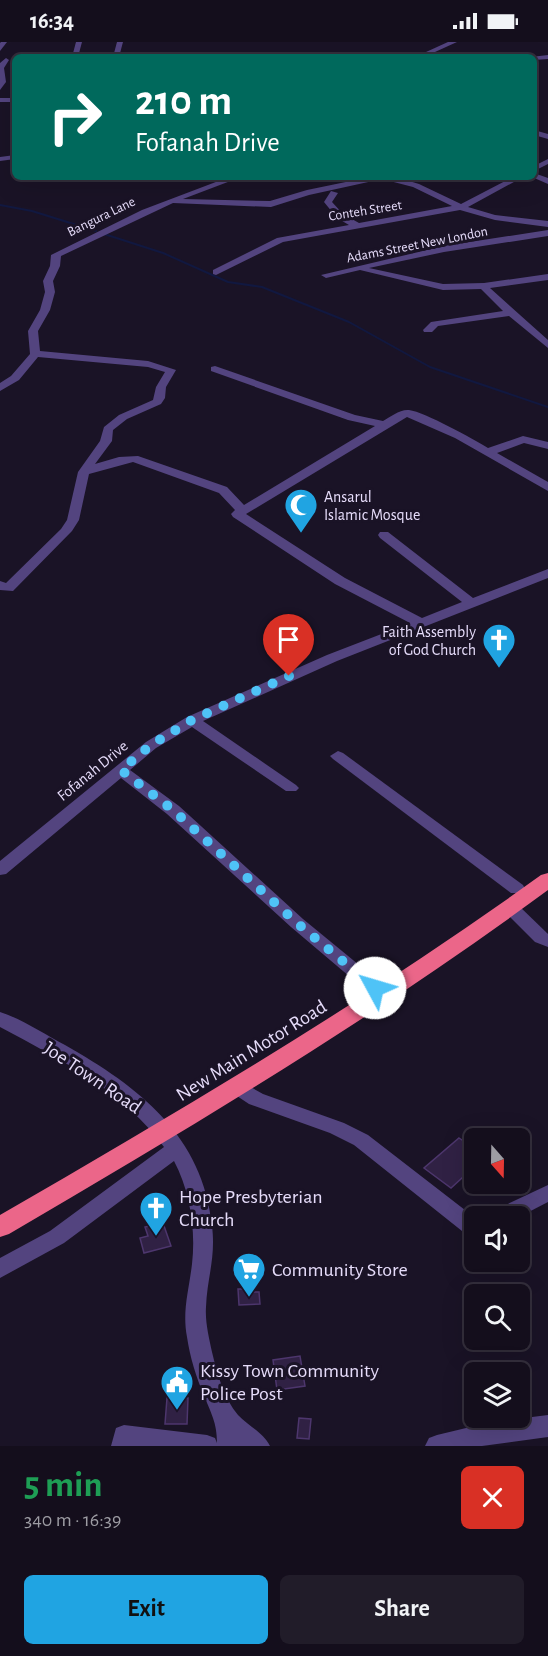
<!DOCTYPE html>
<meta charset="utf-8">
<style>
:root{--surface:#140e1c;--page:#211c29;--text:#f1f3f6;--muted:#9d9ca3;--line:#332e3b;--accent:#20a4e2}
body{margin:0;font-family:"Alegreya Sans",sans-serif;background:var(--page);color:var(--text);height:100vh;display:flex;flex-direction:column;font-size:22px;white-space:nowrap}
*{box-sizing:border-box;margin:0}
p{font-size:20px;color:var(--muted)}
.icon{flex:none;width:33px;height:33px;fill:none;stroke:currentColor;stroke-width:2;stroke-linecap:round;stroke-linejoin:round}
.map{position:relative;height:1404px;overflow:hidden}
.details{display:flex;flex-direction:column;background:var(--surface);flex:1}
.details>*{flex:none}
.banner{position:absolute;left:12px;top:12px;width:525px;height:126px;border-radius:9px;box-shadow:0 6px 24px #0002,0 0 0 2px var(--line);background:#00695c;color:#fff;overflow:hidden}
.needle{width:39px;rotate:160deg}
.fabs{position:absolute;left:464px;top:1086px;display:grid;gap:12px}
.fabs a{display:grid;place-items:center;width:66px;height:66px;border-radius:9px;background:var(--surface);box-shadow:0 6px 24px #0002,0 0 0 2px var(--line);font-size:30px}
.pin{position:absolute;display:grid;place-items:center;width:51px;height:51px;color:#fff;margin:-62px -26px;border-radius:50% 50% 50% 0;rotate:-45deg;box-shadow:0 0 6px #0007}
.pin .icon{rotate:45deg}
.me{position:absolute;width:66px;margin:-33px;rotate:309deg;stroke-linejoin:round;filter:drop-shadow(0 0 4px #0008)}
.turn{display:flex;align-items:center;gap:21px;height:126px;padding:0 24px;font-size:27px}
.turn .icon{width:78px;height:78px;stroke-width:2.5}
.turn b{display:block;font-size:42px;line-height:51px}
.round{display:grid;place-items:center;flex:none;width:63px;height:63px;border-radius:9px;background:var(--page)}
.summary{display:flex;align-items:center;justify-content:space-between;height:102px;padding:0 24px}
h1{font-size:36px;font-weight:600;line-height:45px;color:#1e9e55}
.cta{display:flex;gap:12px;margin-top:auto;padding:12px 24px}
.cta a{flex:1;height:69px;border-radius:9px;background:var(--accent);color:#111;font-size:24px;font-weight:600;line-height:69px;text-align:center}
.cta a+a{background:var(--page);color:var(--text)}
.status{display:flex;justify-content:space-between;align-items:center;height:42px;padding:0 30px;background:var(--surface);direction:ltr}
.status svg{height:16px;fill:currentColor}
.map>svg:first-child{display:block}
</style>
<div class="status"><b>16:34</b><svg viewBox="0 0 49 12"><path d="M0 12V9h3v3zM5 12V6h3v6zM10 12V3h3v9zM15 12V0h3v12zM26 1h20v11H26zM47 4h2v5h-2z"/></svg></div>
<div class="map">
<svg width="548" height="1404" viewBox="0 0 548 1404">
<rect width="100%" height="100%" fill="#1a1326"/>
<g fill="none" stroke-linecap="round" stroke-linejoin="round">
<g stroke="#111840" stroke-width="2">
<polyline points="0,163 32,169 96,189"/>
<polyline points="101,191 163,211 228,240 262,245 349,280 430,325 548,365"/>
</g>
</g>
<g fill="#302144" stroke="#4d366d" stroke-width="1.5">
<polygon points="459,1096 474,1106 474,1125 451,1146 424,1126"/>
<polygon points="163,1181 171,1204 144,1211 140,1196 148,1194 145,1185"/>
<polygon points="238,1247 251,1247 251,1250 259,1250 260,1262 239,1263"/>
<polygon points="300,1314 305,1344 277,1348 273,1318"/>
<polygon points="167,1356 188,1356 187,1382 165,1382"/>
<polygon points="299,1376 311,1377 309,1397 297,1396"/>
</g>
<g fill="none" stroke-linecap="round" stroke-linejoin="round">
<g fill="#53447f" fill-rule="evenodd">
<polygon points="1,0 7,0 0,9 0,1"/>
<polygon points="76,0 82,0 78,15 72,15"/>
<polygon points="117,0 123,0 119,15 113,15"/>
<polygon points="448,0 457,0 424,15 415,15"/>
<polygon points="548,13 548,17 534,18 534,15 531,15"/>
<polygon points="6,16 9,18 4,26 6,40 0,48 0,21"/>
<rect x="0" y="56" width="15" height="4"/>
<polygon points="534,88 548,92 548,97 534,93"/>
<polygon points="15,113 15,117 0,119 0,115"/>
<polygon points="548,117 548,122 534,129 534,124"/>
<polygon points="534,131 548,136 548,142 532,135 534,135"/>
<path d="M229,135h12l-58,22 87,2 37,-11 63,-13h26l23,7 42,20 52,-27h10l-55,30 27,8 53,6v6l-53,-7 -35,-10 -177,32 -67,33 -3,-1v-4l64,-32 72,-13 -12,-7 -13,-16 7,-11 7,2 -6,9 11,12 16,9 93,-17 -39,-19 -31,-8 -73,16 -38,12 -98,-4 -112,53 -1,10 -7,15 2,11 -5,18 -12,21 2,20 108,10 28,9 -10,17 -1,11 -4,6 -34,15 -14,11 -1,11 -17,23 24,-7 19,-1 89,31 17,18 131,-79 -27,-6 -137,-49v-4l4,-1 140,49 28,6c7,-4 17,-12 26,-11 16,2 64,29 79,38l35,-12 25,6v7l-24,-6 -27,10 51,29v9l-93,-53 -48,-21 -161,97 99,64 77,40 40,-16 -82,-64 -2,-3 2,-3h8l85,66 75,-29v9l-211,83 -134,60 93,64 3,3 -3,3h-10l-94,-64 -36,21 -26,22 49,36 124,113 78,64 3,5 -3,5 -6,1 -6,-1 -78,-66 -124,-113 -46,-36 -115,96 -6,1v-14l146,-119 41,-25 140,-62 83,-32 -75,-39 -102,-67 -2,-3 4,-4 -16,-17 -86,-31 -44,12 -10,46 -7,11 -59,60 -13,-1v-9l6,2 55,-54 6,-9 11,-48 22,-31 4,-14 15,-12 34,-15 3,-13 9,-15 -17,-5 -110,-10 -19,23 -19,11v-8l11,-7 19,-22 -2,-23 12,-21 5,-18 -2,-11 7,-15 1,-11 91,-45z"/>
<polygon points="548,188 548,194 444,210 369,226 443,242 484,241 548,232 548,238 490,246 548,298 548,306 509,274 438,284 432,290 424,290 423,288 431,280 503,269 481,247 443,248 360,228 326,236 321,233 444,204"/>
<polygon points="338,709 343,711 523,843 525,847 523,851 511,851 333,717 330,714"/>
<polygon points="511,860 517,862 548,892 548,905 535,900 505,870 503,866 505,862"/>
<path d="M0,970c22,7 44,22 65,33 74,42 138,91 147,181 4,32 -5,52 -6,81 -1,15 3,31 6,45 5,21 12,47 26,63 10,11 25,17 32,31h-159l5,-18 8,-3 83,10 8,3 2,5c0,-21 -6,-29 -13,-48 -8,-18 -14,-38 -17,-58 -5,-26 2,-47 5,-73 4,-34 -2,-73 -18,-103l-110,82 -64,35v-20l50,-27 114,-84c-41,-56 -104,-88 -164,-120z"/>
<polygon points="238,1038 263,1052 344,1081 368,1093 474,1175 474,1196 467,1193 354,1103 330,1091 249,1062 231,1050 228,1045 231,1040"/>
<polygon points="548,1143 548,1160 519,1175 492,1174 495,1168"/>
<polygon points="548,1373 548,1395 482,1404 425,1404 429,1396 437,1393 491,1380"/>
</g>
<path fill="#eb6689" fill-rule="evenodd" d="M548,831v17c-172,127 -355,236 -539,344l-9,3v-22c185,-107 368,-215 541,-340z"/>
</g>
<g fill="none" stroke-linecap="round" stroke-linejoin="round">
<polyline stroke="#4fc3f7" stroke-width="10" stroke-dasharray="0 18" points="289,634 192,678 151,703 121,728 173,768 297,881 375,946"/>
</g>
<defs>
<g id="mosque-pin" transform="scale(1.725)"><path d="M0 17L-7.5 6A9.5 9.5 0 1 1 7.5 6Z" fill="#20a4e2" stroke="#1a1326"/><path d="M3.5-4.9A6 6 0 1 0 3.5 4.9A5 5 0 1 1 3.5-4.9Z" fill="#fff"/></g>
<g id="church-pin" transform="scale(1.725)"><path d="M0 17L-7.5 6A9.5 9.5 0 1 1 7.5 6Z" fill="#20a4e2" stroke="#1a1326"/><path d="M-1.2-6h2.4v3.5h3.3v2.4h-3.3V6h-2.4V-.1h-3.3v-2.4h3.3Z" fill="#fff"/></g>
<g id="supermarket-pin" transform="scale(1.725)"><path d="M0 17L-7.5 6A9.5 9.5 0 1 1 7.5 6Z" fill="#20a4e2" stroke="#1a1326"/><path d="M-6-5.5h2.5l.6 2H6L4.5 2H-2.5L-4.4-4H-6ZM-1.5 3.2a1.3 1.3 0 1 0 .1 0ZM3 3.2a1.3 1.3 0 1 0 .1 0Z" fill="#fff"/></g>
<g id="civic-pin" transform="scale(1.725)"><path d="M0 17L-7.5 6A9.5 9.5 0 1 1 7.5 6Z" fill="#20a4e2" stroke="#1a1326"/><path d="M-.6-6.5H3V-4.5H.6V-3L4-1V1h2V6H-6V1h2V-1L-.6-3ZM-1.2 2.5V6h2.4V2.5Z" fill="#fff"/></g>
</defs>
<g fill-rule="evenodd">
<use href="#mosque-pin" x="301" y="463"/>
<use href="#church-pin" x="499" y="598"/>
<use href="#church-pin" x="156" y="1166"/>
<use href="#supermarket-pin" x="249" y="1227"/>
<use href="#civic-pin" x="177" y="1340"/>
</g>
<g text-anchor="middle" stroke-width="6" stroke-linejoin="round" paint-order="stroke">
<g font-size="14" fill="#e6dcfa" stroke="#1a1326">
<text transform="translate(365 168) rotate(-9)" y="5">Conteh Street</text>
<text transform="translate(101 174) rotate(-26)" y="5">Bangura Lane</text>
<text transform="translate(417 202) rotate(-11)" y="5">Adams Street New London</text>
</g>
<g font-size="16" fill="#e6dcfa" stroke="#1a1326" text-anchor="start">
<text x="324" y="460">Ansarul<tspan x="324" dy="18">Islamic Mosque</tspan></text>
<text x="476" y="595" text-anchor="end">Faith Assembly<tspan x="476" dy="18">of God Church</tspan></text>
</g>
<g font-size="16" fill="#e6dcfa" stroke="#1a1326">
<text transform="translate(92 728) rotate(-39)" y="6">Fofanah Drive</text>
</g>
<g font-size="20" fill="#e6dcfa" stroke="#1a1326">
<text transform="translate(251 1008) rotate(-32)" y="7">New Main Motor Road</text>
<text transform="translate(93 1035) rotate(34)" y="7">Joe Town Road</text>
</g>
<g font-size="20" fill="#e6dcfa" stroke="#1a1326" text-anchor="start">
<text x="179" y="1161">Hope Presbyterian<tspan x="179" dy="23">Church</tspan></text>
<text x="272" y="1234">Community Store</text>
<text x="200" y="1335">Kissy Town Community<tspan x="200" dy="23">Police Post</tspan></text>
</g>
</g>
</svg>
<div class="fabs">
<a><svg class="needle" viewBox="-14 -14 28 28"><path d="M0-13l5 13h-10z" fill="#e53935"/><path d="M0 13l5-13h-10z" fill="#9d9ca3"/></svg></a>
<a><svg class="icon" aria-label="sound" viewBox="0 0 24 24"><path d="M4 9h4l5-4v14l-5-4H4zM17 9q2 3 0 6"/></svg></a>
<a><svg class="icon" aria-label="search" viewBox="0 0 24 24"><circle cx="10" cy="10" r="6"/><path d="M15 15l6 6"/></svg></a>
<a><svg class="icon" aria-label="layers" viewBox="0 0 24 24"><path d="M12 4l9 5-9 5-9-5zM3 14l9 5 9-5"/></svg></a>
</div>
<div class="pin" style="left:289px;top:634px;background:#d93025"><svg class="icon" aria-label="arrive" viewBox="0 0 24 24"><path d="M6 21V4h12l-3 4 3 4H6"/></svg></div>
<svg class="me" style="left:375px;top:946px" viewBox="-20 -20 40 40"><circle r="19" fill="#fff"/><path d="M0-13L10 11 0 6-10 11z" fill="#4fc3f7"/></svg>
<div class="banner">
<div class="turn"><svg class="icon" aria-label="right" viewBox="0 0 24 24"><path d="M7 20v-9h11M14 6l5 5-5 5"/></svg><div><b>210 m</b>Fofanah Drive</div></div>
</div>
</div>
<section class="details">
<div class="summary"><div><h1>5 min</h1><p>340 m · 16:39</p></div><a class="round" style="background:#d93025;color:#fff"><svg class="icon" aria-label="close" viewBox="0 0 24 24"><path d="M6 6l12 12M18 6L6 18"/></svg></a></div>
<div class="cta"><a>Exit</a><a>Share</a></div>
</section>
